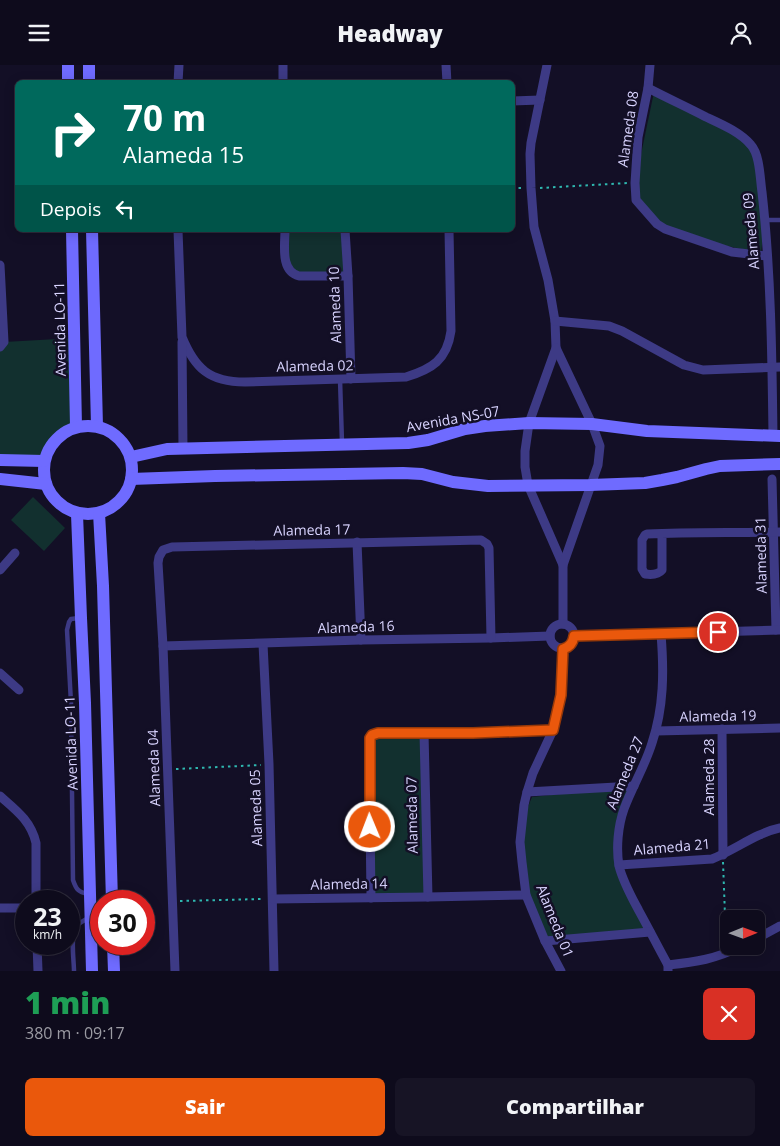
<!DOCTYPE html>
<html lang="pt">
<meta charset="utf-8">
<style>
:root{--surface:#0e0b1c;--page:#171425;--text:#f1f3f6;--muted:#9b9ba3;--line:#2e2b3b;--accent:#ea580c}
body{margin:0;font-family:"Open Sans",sans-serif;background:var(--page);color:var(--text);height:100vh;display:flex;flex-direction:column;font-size:19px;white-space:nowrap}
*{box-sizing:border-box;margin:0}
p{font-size:16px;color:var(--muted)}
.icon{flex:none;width:28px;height:28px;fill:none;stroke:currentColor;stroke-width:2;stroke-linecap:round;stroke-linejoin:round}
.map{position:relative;height:906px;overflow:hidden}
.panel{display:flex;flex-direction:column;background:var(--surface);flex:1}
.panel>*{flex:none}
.guide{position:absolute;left:15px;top:15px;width:500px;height:152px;border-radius:8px;box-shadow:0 2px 12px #0003,0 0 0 1px var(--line);background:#00695c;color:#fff;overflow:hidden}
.needle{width:32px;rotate:89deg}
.fabs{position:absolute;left:720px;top:845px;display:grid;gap:10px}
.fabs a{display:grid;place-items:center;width:45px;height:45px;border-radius:8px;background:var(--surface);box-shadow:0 2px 12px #0003,0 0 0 1px var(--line);font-size:25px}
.speed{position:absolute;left:15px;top:825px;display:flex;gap:10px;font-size:25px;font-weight:700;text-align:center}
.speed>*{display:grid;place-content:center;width:65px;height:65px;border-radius:50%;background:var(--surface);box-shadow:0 2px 12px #0003,0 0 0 1px var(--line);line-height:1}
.speed small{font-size:12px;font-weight:400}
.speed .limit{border:8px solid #d22;background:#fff;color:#111}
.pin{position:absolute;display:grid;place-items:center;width:42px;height:42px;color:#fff;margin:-21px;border:2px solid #fff;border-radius:50%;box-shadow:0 1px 5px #0007}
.me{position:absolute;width:55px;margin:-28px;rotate:359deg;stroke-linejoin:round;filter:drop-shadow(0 0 4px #0008)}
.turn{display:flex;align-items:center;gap:18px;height:105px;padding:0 25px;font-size:22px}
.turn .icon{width:65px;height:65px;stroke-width:2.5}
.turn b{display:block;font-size:35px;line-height:42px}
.then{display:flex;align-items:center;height:48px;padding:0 25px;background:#0003;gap:10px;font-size:19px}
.round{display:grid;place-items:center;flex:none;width:52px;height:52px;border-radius:8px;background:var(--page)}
.headline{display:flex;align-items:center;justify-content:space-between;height:85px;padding:0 25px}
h1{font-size:30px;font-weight:800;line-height:38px;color:#1e9e55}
.button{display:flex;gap:10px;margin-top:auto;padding:10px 25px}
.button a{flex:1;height:58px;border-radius:8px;background:var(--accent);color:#fff;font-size:20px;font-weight:800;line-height:58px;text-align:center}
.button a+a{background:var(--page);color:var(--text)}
header{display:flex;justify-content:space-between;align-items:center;height:65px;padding:0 25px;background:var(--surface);font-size:22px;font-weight:800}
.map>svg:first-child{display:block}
</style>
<header><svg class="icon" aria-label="menu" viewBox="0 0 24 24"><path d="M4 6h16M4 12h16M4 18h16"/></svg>Headway<svg class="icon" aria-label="person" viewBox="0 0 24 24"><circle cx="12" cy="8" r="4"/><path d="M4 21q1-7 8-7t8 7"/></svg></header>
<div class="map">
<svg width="780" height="906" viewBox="0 0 780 906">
<rect width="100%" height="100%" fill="#130f26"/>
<g fill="#12302f">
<polygon points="654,27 741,70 756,88 765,155 761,188 693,174 657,159 636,135 635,118"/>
<polygon points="285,165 345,165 348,211 299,211 287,201"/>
<polygon points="75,273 76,361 50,381 44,396 0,395 0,282 4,277"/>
<polygon points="33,432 65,463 44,486 11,455"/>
<polygon points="424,668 428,832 371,833 369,673"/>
<polygon points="634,721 621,756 619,800 650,867 545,876 526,830 521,759 532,732"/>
</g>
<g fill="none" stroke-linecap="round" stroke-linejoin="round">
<g stroke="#2fb8b0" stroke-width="2" stroke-dasharray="2.5 4" stroke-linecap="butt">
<polyline points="512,123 523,123"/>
<polyline points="540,123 627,118"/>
<polyline points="176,704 261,700"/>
<polyline points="723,797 726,877"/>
<polyline points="180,836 263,834"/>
</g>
<g stroke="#3d3a85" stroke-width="4.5">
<polyline points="765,155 780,155"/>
<polyline points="340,314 342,378"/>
<path d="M79,553l-8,1 -2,3 -2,8 4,73 2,177c3,9 5,12 15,14"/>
<path d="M74,906c0,-10 -4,-37 2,-45 3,-3 9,-6 14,-9"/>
</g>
<g stroke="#3d3a85" stroke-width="9">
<polyline points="446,0 447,18"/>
<polyline points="547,0 531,78 530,89 531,123 534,162 548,215 555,256 556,283 529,358 525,386 525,402 528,420 563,500"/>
<polyline points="650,0 648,23 638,72 635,118 636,135 657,159 665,164 732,187 767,191"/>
<polyline points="178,18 179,0"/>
<polyline points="283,18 283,0"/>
<path d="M648,23c19,10 39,19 58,29 15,7 34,15 45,28 9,10 9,34 11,47 9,81 10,163 11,244"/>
<polyline points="512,36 540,35"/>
<path d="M178,165l4,107c13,32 28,45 63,45l161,-5c26,-8 41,-17 45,-46l-2,-101"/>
<path d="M285,165c0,15 -5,41 14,46h49"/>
<polyline points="345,165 348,211 351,314"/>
<polyline points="0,200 4,277 0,282"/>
<polyline points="555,256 609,261 622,266 684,300 703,305 780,302"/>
<polyline points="182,277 183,384"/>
<polyline points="556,283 592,359 600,381 598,400 563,500 563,559"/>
<polyline points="772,414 776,565"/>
<path d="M662,469v36c-4,5 -10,5 -17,4l-3,-5v-29l3,-5 2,-1c44,-2 89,-1 133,-2"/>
<polyline points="357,477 361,575"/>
<polyline points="0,505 15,488"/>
<circle cx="562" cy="571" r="12"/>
<path d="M661,569c3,37 3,73 -9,109 -7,23 -20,44 -28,66 -6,17 -8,39 -5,57 4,16 12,30 20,45 10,18 19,36 29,54v6"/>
<polyline points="574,571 780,565"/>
<polyline points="263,579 269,699 274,906"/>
<polyline points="163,581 361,575 491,573 550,571"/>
<polyline points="0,608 19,625"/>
<polyline points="722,664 723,790"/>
<polyline points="656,666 780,663"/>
<polyline points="424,668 428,832"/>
<polyline points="527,727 634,721"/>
<path d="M0,731c16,14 31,25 36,47v58"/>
<path d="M619,800l93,-6c23,-9 44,-26 68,-31"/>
<polyline points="371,833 369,673 372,670 379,668 473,668 553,665"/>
<polyline points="273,834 428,832 526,830"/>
<polyline points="0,843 26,843"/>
<polyline points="756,874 780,861"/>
<polyline points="545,876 650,867"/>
<polyline points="37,879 38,906"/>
<path d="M668,900c29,-3 47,-6 74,-19"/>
<polyline points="175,906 163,581 158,498 159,492 163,485 172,482 481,475 487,479 489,483 491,573"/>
<polyline points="561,906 545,876 526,830 522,797 520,777 524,740 527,727 533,708 553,665 561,630 563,584"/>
</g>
<g stroke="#6f6bff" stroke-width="12">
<polyline points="68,0 68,18"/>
<polyline points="89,0 89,18"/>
<polyline points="72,165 76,361"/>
<polyline points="92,165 97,361"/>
<circle cx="88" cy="405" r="44"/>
<polyline points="131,392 167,384 408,378 428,375 465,364 485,361 529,358 592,359 647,366 780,371"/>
<polyline points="0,395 44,396"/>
<polyline points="0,414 46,419"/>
<polyline points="131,414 215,411 403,408 422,409 453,417 488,421 590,420 645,418 662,415 677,412 706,404 720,401 780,399"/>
<polyline points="99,448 103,521 112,836"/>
<polyline points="77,449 81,553 85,638 92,906"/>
<polyline points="113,879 114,906"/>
</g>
</g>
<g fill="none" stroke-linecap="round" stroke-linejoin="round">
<g stroke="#983908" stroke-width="12">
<path id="route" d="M370,762v-89l2,-3 6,-2h95l80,-3 8,-35 2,-46c7,-2 10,-6 11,-13l144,-4"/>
</g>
<use href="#route" stroke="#ea580c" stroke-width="9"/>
</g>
<g text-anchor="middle" stroke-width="5" stroke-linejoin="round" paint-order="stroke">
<g font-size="14" fill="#d9d4ff" stroke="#130f26">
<text transform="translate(628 64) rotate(-82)" y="5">Alameda 08</text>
<text transform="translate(751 166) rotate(-95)" y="5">Alameda 09</text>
<text transform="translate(335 240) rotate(-92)" y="5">Alameda 10</text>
<text transform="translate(60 264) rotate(-91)" y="5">Avenida LO-11</text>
<text transform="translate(315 301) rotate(-1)" y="5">Alameda 02</text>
<text transform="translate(453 354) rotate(-10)" y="5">Avenida NS-07</text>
<text transform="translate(312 465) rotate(-1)" y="5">Alameda 17</text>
<text transform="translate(761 490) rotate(-91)" y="5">Alameda 31</text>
<text transform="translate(356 562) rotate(-2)" y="5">Alameda 16</text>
<text transform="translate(718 651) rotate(-1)" y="5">Alameda 19</text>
<text transform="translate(71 678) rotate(-92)" y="5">Avenida LO-11</text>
<text transform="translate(154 703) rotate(-92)" y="5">Alameda 04</text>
<text transform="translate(625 708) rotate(-68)" y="5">Alameda 27</text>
<text transform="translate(709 712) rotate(-90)" y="5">Alameda 28</text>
<text transform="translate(256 743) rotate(-92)" y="5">Alameda 05</text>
<text transform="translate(412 750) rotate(-91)" y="5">Alameda 07</text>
<text transform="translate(672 782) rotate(-5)" y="5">Alameda 21</text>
<text transform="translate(349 819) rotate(-1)" y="5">Alameda 14</text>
<text transform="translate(555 856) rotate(68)" y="5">Alameda 01</text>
</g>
</g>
</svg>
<div class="fabs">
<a><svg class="needle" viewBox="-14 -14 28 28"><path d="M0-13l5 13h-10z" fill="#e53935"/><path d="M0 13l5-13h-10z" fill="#9b9ba3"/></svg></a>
</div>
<div class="speed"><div>23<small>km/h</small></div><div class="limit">30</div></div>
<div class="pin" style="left:718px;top:567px;background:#d93025"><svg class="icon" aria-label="arrive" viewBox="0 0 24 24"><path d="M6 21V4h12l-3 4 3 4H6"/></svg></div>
<svg class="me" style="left:370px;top:762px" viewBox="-20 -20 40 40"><circle r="17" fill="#ea580c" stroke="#fff" stroke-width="3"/><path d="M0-11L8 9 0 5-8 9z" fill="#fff"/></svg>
<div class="guide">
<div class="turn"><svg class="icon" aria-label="right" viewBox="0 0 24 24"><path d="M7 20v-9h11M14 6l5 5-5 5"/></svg><div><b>70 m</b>Alameda 15</div></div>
<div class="then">Depois<svg class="icon" aria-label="left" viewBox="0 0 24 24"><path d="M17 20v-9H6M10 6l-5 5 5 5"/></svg></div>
</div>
</div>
<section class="panel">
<div class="headline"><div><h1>1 min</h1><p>380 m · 09:17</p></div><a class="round" style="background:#d93025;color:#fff"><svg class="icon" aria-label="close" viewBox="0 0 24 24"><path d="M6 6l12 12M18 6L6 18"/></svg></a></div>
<div class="button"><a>Sair</a><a>Compartilhar</a></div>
</section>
